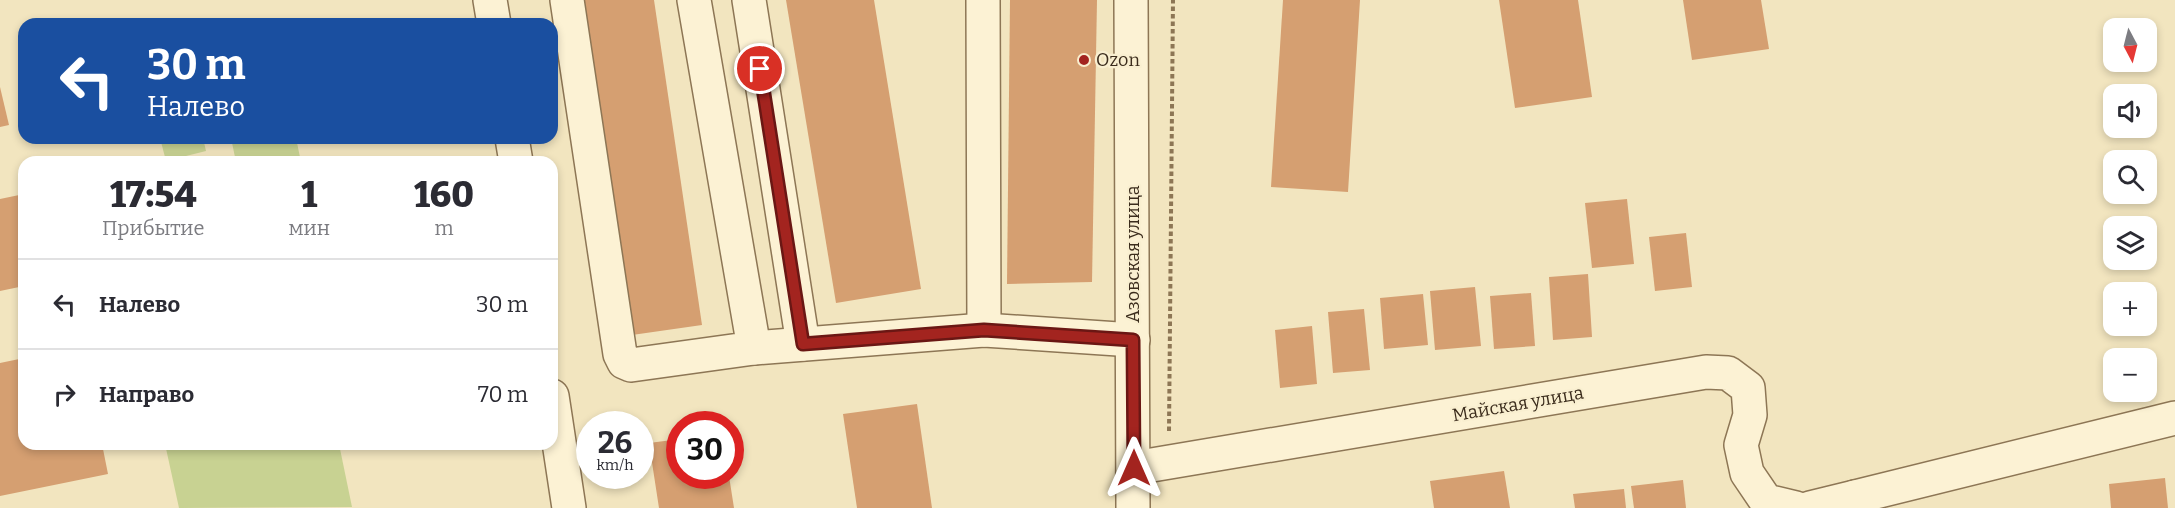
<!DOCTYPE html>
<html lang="ru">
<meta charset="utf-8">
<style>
:root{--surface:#fff;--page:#f7f7f7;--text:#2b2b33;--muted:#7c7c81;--line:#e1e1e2}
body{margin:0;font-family:Bitter,serif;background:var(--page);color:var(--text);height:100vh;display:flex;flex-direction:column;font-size:22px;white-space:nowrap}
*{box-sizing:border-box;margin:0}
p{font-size:20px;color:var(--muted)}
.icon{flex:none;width:33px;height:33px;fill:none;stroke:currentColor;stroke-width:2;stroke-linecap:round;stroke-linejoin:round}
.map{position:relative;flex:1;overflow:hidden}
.details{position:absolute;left:18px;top:156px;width:540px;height:294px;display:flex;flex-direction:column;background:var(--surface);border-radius:18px;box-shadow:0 3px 9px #0003}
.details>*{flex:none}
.guide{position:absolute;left:18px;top:18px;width:540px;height:126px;border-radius:18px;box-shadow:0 3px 9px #0003;background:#1a4fa0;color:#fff;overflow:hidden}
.needle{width:39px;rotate:173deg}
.controls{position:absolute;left:2103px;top:18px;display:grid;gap:12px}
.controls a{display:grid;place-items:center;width:54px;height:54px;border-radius:12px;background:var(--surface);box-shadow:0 3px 9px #0003;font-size:30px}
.speed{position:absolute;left:576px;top:411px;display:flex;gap:12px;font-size:30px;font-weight:700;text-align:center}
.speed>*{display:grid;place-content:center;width:78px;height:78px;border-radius:50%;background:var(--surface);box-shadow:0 3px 9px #0003;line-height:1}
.speed small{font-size:15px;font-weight:400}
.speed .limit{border:9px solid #d22;background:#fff;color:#111}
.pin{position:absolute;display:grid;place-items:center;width:51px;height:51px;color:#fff;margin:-26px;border:3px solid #fff;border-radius:50%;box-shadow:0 2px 6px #0007}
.me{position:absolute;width:66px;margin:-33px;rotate:0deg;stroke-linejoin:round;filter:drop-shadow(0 0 4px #0008)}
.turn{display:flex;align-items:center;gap:21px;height:126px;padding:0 30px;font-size:27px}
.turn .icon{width:78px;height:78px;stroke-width:2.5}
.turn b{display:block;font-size:42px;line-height:51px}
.eta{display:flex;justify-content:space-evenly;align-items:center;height:102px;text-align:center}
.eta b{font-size:36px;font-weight:800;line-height:42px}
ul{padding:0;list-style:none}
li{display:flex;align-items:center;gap:18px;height:90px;padding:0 30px;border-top:2px solid var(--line)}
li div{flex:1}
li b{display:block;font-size:22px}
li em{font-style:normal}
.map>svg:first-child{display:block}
</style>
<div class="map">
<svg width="2175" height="508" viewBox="0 0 2175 508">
<rect width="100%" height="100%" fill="#f2e5bf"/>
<g fill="#c8d292">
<polygon points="160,138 203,138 206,151 166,161"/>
<polygon points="231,138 296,138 301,162 236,162"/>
<polygon points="165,444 339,444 352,507 179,508"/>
</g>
<g fill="#d59f71">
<polygon points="575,0 654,0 702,325 625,336"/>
<polygon points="786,0 874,0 921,289 836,303"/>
<polygon points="1010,0 1097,0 1092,282 1007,284"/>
<polygon points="1283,0 1360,0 1348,192 1271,187"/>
<polygon points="1499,0 1578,0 1592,97 1515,108"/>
<polygon points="1683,0 1761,0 1769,49 1692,60"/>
<polygon points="0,87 9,125 0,127"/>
<polygon points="24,194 24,286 0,291 0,199"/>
<polygon points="1627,199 1634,264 1592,268 1585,203"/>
<polygon points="1686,233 1692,287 1655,291 1649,237"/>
<polygon points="1588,274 1592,337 1553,340 1549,277"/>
<polygon points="1475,287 1481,346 1435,350 1430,291"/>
<polygon points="1531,293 1535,346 1494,349 1490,296"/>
<polygon points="1423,294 1428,345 1384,349 1380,298"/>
<polygon points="1364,309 1370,370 1333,373 1328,312"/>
<polygon points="1312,326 1317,384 1280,388 1275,330"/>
<polygon points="24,358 24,444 102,444 108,474 0,496 0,363"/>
<polygon points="917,404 932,508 857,508 843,414"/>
<polygon points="680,439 680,476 729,476 734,508 659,508 649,443"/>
<polygon points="1504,471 1510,508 1434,508 1430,481"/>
<polygon points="2165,478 2168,508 2111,508 2109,484"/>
<polygon points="1683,480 1686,508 1634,508 1631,486"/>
<polygon points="1624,489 1626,508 1575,508 1573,494"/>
</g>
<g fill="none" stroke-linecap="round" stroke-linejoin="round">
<g stroke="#8d7655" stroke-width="36">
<g id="minor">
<polyline points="490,0 494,24"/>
<polyline points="567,0 620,354 624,362 631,365 754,348 694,0"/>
<polyline points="749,0 803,344"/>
<polyline points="983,0 984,330"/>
<polyline points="1131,0 1133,508"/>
<polyline points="512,138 516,162"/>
<polyline points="754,348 984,330 1133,340"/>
<polyline points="552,396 569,508"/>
<polyline points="1134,468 1706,372 1728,373 1748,388 1750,415 1741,445 1747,473 1766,501 1796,508"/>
<polyline points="1855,497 2175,418"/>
<polyline points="1810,508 1855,497 1857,508"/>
</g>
</g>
<polyline stroke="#8d7655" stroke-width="4" stroke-dasharray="4.5 3" stroke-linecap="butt" points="1169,431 1173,0"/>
<use href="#minor" stroke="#fcf2d4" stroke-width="33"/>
</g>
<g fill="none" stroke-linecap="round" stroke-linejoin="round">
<g stroke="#6a1714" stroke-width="15">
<polyline id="route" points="760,69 803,344 984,330 1133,340 1134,468"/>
</g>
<use href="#route" stroke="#a3241f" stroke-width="10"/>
</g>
<circle fill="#a3241f" stroke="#f9efd0" stroke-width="2" cx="1084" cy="60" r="6"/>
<g text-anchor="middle" stroke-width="4.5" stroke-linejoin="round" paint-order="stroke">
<g font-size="18" fill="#3b2c1c" stroke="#f9efd0" text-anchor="start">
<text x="1096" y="66">Ozon</text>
</g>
<g font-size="18" fill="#3b2c1c" stroke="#f9efd0">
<text transform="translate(1133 254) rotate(-90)" y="6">Азовская улица</text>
<text transform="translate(1518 404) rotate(-10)" y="6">Майская улица</text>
</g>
</g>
</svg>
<div class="controls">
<a><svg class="needle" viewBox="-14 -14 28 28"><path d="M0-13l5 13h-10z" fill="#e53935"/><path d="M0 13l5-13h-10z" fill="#7c7c81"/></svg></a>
<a><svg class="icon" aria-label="sound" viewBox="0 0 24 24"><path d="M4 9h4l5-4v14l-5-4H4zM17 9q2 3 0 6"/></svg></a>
<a><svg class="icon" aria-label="search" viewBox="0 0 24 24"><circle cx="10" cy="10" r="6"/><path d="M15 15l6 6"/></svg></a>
<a><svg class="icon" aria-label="layers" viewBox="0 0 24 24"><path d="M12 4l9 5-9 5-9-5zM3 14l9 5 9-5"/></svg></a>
<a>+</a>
<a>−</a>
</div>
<div class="speed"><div>26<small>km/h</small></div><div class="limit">30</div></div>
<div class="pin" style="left:760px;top:69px;background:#d93025"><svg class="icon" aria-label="arrive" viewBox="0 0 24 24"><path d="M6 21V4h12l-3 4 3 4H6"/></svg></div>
<svg class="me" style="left:1134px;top:468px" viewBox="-20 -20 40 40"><path d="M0-17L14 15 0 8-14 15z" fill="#a3241f" stroke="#fff" stroke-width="4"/></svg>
<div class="guide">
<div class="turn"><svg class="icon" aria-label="left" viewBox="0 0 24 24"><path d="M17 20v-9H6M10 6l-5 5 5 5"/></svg><div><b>30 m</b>Налево</div></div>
</div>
<section class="details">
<div class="eta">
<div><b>17:54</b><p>Прибытие</p></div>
<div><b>1</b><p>мин</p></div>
<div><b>160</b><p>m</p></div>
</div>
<ul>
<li><svg class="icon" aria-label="left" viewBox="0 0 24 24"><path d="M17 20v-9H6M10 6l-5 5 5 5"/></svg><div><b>Налево</b></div><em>30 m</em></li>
<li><svg class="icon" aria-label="right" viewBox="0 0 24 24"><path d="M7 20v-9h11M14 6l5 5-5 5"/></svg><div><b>Направо</b></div><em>70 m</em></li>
</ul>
</section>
</div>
